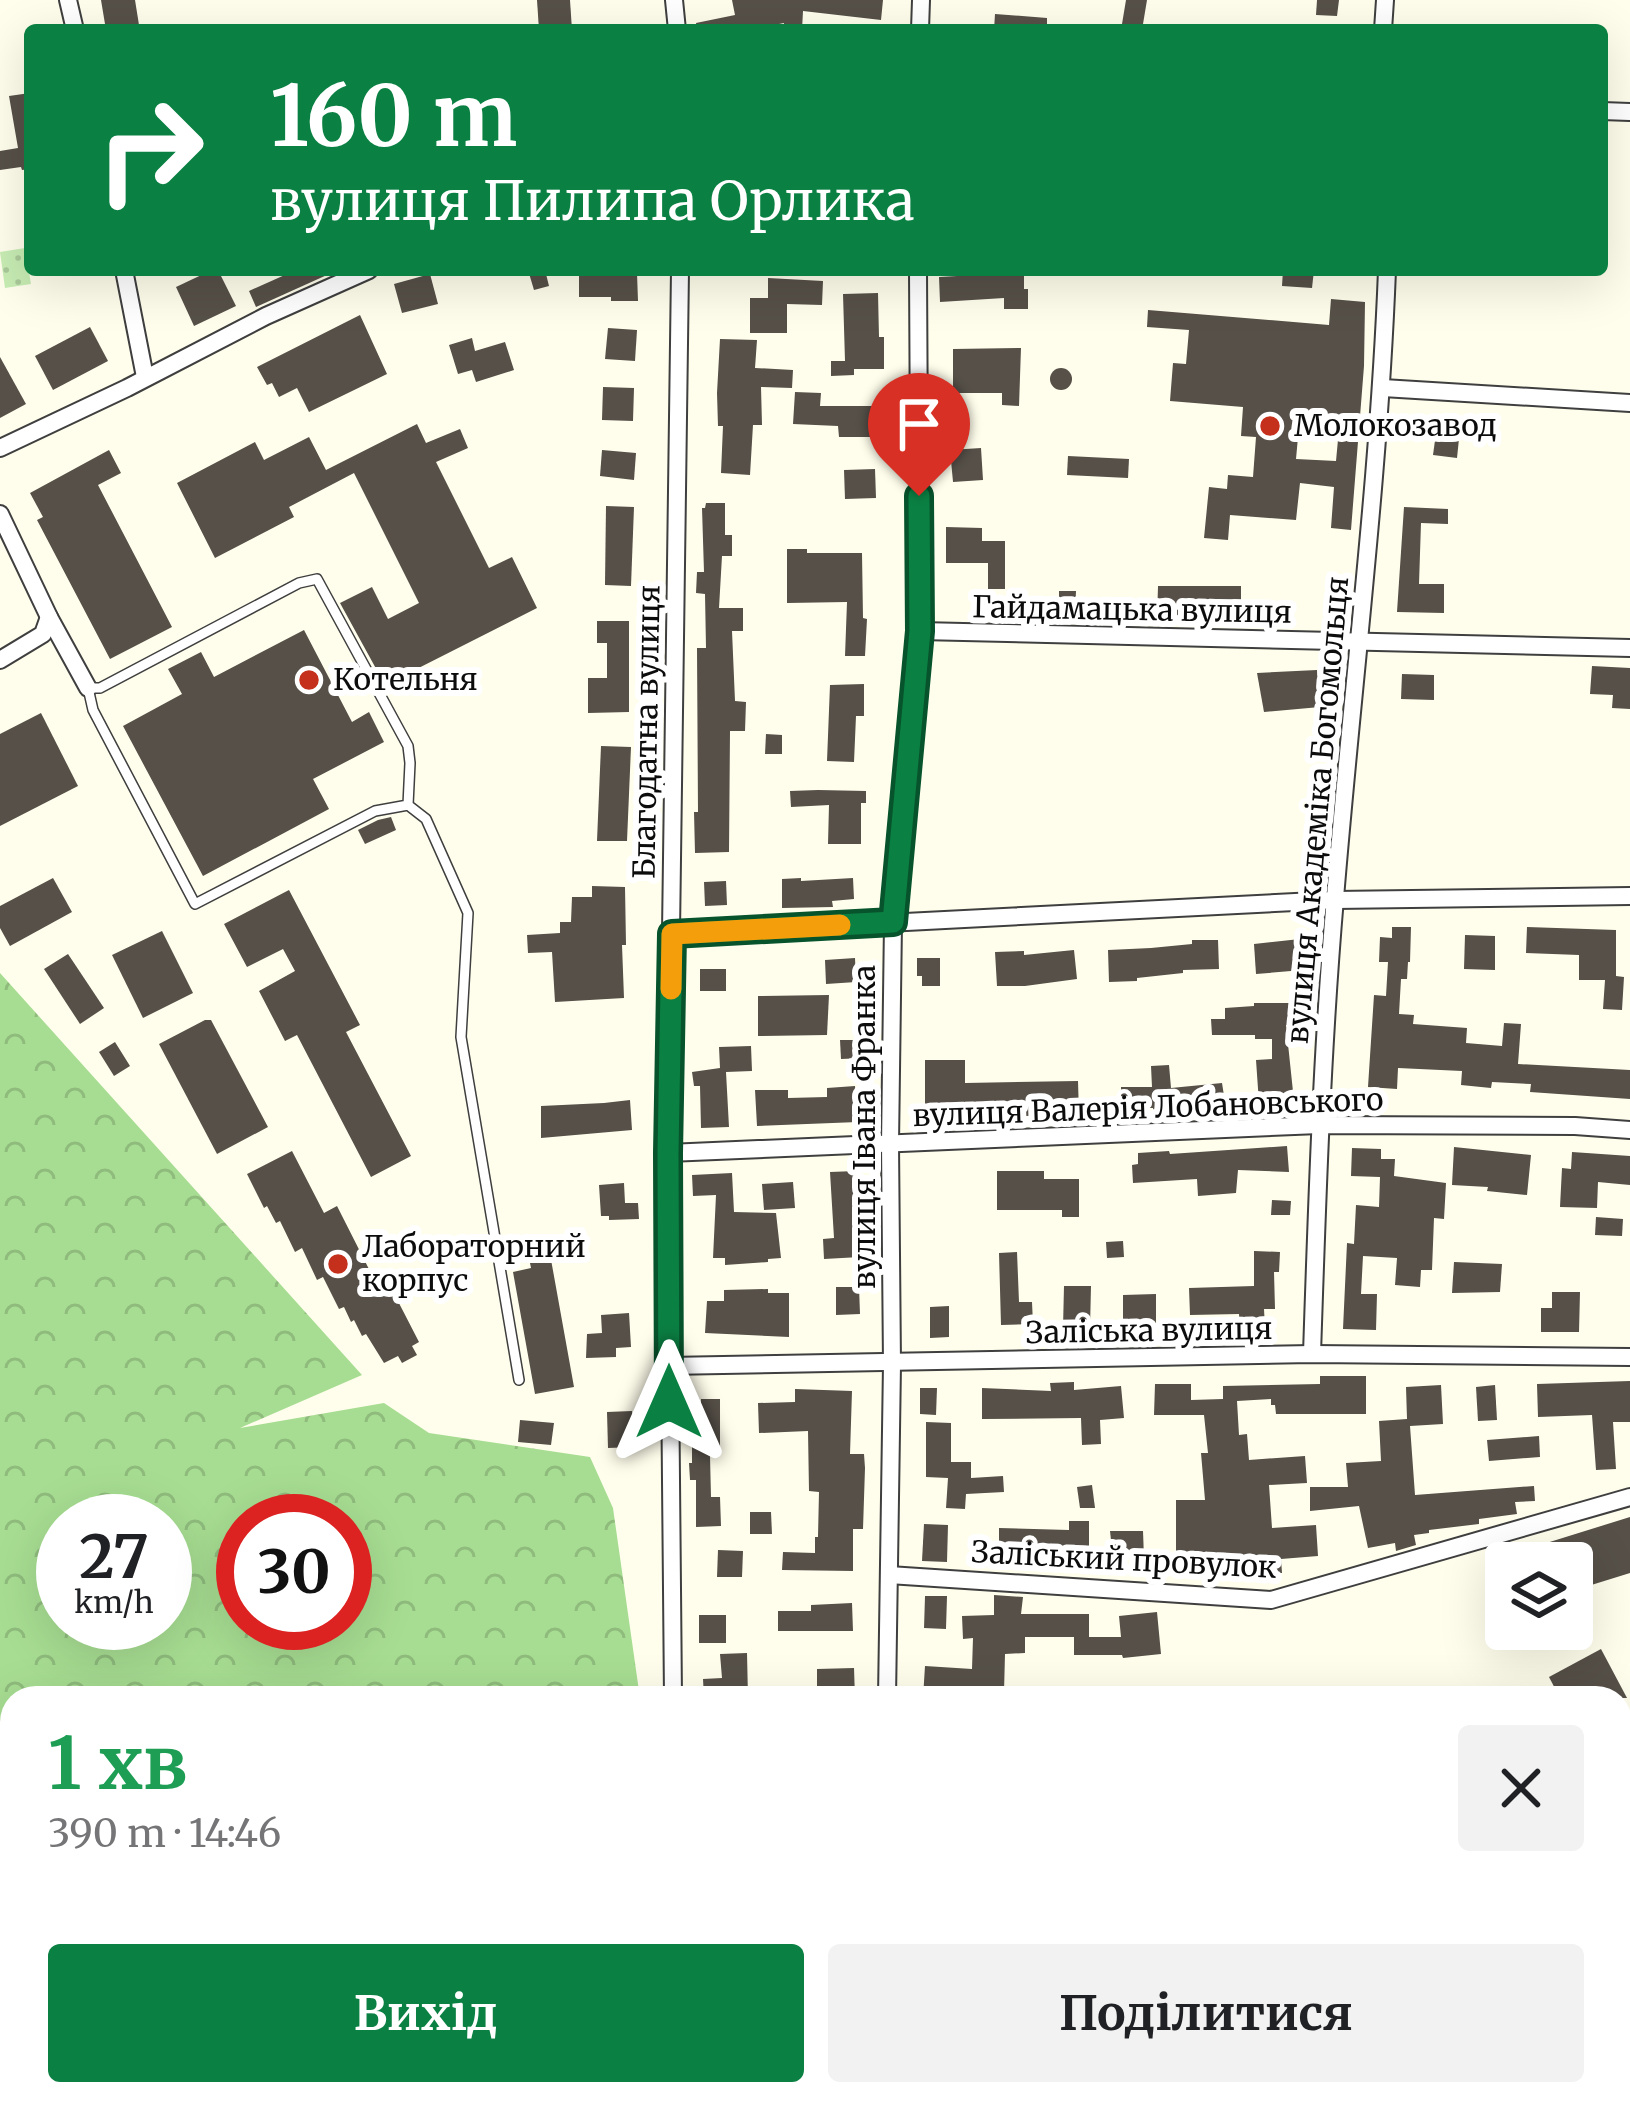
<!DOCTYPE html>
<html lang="uk">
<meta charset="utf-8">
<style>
:root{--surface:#fff;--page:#f2f2f2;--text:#202124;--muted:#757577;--accent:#0b8043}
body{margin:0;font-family:Merriweather,serif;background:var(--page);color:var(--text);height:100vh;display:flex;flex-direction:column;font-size:45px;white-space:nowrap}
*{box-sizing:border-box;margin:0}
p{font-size:39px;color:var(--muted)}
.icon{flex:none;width:66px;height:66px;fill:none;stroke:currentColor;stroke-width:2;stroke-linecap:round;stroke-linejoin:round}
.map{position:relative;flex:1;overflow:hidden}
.details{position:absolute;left:0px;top:1686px;width:1632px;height:420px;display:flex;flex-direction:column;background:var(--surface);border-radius:36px 36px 0 0;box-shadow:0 12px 48px #0002}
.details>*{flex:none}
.guide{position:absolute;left:24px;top:24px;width:1584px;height:252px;border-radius:12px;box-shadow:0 12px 48px #0002;background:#0b8043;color:#fff;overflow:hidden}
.controls{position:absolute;left:1485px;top:1542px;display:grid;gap:24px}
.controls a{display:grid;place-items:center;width:108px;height:108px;border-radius:12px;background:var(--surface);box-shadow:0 12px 48px #0002;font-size:60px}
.speed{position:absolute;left:36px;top:1494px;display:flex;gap:24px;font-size:60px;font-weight:700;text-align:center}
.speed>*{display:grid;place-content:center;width:156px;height:156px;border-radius:50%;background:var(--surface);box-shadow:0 12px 48px #0002;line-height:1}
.speed small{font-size:30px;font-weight:400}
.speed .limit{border:18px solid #d22;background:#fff;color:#111}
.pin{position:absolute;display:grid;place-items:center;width:102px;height:102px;color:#fff;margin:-123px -51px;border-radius:50% 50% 50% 0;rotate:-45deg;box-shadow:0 0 12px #0007}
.pin .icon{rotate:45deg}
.me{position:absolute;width:132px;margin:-66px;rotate:0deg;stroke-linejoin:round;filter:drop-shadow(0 0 9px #0008)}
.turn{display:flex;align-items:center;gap:42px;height:252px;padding:0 48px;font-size:54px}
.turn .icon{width:156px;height:156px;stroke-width:2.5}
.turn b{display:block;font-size:84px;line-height:102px}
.round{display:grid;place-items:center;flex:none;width:126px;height:126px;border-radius:12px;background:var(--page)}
.headline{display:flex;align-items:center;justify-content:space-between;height:204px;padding:0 48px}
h1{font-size:72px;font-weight:700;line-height:90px;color:#1e9e55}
.cta{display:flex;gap:24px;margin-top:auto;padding:24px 48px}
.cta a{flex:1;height:138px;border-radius:12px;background:var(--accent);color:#fff;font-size:48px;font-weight:700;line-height:138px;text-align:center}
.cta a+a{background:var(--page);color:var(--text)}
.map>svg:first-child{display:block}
</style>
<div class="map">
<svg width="1630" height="2106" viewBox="0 0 1630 2106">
<defs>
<pattern id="forest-crowns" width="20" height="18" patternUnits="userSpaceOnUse" patternTransform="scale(3)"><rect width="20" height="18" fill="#a7dd92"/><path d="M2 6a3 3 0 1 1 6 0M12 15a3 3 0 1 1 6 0" fill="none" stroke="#8fbc7d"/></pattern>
<pattern id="park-dots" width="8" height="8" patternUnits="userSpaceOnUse" patternTransform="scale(3)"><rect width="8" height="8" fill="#c7ecb3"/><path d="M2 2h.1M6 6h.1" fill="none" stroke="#aac999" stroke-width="1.8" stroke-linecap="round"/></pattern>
</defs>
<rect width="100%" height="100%" fill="#fffeec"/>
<path fill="url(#forest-crowns)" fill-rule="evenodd" d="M0,973l362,402 -122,53 144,-25 45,30 161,24 23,51 27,190h-628v396h737l4,12h-753zM63,1521h102v102h-102zM243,1521h102v102h-102z"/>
<polygon fill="url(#park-dots)" points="25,248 31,284 5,288 0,252"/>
<g fill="#565048" fill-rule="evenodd">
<polygon points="101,0 135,0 139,25 106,30"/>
<polygon points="537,0 570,0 572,30 539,30"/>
<polygon points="732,0 883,0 881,20 803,11 802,30 783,30 784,23 749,30 697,30 696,23 735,15"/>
<polygon points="1126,0 1147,0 1142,30 1121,30"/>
<polygon points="1317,0 1339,0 1337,16 1316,15"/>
<polygon points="995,14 1047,18 1047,30 994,30"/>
<polygon points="30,93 30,169 22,170 21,167 0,170 0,151 18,148 9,96"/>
<polygon points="212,270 218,270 236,306 194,326 176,287"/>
<polygon points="296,270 338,270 256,307 249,291"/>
<polygon points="528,270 545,270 549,286 534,290"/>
<polygon points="993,270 1024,270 1024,289 1028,289 1028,309 1004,309 1004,298 940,302 939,277 993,274"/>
<polygon points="1283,270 1314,270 1312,288 1282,286"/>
<polygon points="637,273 638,301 611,301 611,297 579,297 579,274"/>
<polygon points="430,274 438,304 402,313 394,284"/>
<polygon points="768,278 823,281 822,305 787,304 787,333 750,333 750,298 768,298"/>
<polygon points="878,293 879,337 884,337 884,369 854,369 854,375 831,376 831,361 845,361 843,294"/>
<path d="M1331,299l34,3 -1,64 -13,164 -20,-2 3,-41 -34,-4 -4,37 -66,-5 -2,25 -24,-2 5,-51 18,2 1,-14 25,2 3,-40 -15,-1 2,-29 -73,-6 3,-38 13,1 3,-34 -42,-3 1,-17 181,15zM1299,426l40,3 -3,32 -40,-2z"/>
<polygon points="360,315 387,374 309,412 297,388 279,397 272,383 267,385 257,367"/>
<polygon points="90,327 108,361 53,390 35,356"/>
<polygon points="608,328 637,330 635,361 605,359"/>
<polygon points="472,338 475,351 505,342 514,370 476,382 472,370 458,374 449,345"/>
<polygon points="720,339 757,340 755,368 793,370 792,388 761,387 762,425 753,425 750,475 721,473 723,426 718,426 717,393"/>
<polygon points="1021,348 1019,406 1002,405 1002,393 953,393 953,349"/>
<polygon points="0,357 26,404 0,418"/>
<circle cx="1061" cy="379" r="11"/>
<polygon points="603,387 634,388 633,421 602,420"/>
<polygon points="795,392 821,393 820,406 886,406 886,437 839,437 838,426 793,424"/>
<polygon points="417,424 426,443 460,429 468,448 436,462 489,568 512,557 537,608 385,685 340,603 372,587 388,619 419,603 354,473 289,507 294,517 215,558 177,483 255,442 264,460 309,437 326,470"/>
<polygon points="1437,426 1460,429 1457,458 1433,455"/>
<polygon points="981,448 983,480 953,482 950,450"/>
<polygon points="109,450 121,473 98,485 172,627 110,659 37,520 43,517 30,493"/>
<polygon points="602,450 636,453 634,480 600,476"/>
<polygon points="1068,456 1129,459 1128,478 1067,475"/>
<polygon points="875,469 876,498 845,499 844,470"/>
<polygon points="706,503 725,503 725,535 732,535 732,556 722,556 719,608 743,608 743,631 732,631 735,701 746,702 745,731 730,731 729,852 695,853 694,812 698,812 697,648 706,648 705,594 696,593 697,572 704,572 702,508 705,508"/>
<polygon points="606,506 634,507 631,586 605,585"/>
<polygon points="1404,507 1448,509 1448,524 1421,523 1419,584 1444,584 1444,613 1397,612"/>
<polygon points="946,527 982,528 982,541 1005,541 1005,589 988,589 988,563 946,563"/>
<polygon points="787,549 807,549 807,553 862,553 863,618 867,619 865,656 845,656 847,602 787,603"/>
<polygon points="1158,586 1241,586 1241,620 1157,619"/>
<polygon points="1059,591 1076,591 1075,614 1059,614"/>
<polygon points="597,621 629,621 629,712 588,713 588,678 607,678 607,643 597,643"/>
<polygon points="304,630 352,722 369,712 384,742 313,779 329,809 203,876 123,726 182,694 168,669 201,652 214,677"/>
<polygon points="1592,666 1630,668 1630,709 1612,708 1613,695 1590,694"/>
<polygon points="1317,670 1320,707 1264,712 1257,673"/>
<polygon points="1402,674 1434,675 1434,700 1401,699"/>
<polygon points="864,684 864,716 856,716 854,762 827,761 830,685"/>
<polygon points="41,713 78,786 0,826 0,734"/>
<polygon points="766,734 782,735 782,754 765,754"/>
<polygon points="601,746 631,747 627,841 597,841"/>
<polygon points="818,790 866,791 866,803 861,803 861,844 828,844 829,805 791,807 790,791"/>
<polygon points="391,817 396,830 365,844 358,830 378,820"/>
<polygon points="53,878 72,912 10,946 0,928 0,906"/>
<polygon points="801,878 801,881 853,878 854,899 832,901 833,907 782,908 782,879"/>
<polygon points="726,881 727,905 705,906 704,882"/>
<polygon points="592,886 625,887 626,945 622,945 624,998 555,1002 552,952 528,953 527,935 560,933 560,922 571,922 572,897 592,897"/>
<polygon points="289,890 360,1025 346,1032 411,1156 371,1177 297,1035 285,1041 259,991 295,971 283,949 247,967 224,924"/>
<polygon points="1392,927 1411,927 1410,962 1408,962 1407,979 1401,979 1399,1014 1414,1015 1413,1024 1467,1028 1466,1043 1502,1046 1504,1023 1521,1024 1518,1064 1630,1070 1630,1099 1530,1092 1531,1084 1492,1082 1491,1088 1461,1085 1462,1071 1398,1068 1397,1089 1368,1087 1374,995 1386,996 1388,962 1379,962 1380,937 1392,938"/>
<polygon points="1527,927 1616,930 1616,976 1624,977 1622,1010 1603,1009 1605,980 1579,980 1579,955 1526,953"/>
<polygon points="162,931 193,993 143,1018 112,955"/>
<polygon points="1465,935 1495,936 1495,970 1464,969"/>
<polygon points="1300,939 1303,970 1256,974 1254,944"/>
<polygon points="1192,940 1218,940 1219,969 1183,970 1183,973 1137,978 1137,981 1109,982 1108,950 1151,948 1192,944"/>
<polygon points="1074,950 1077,979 1025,986 997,986 995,952 1024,951 1024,955"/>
<polygon points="68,954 104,1008 80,1024 44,969"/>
<polygon points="855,958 856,982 826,984 825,960"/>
<polygon points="917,958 940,958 940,986 922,986 922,976 917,976"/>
<rect x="700" y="969" width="26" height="22"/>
<polygon points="829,995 827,1035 758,1036 758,996"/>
<polygon points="1254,1003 1305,1003 1305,1026 1286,1025 1294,1101 1259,1103 1256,1060 1272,1059 1272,1039 1255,1039 1255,1035 1212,1035 1211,1019 1225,1019 1225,1008 1254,1006"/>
<polygon points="205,1020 211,1020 268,1127 217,1154 159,1044"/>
<polygon points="840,1040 864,1040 865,1058 841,1059"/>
<polygon points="115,1042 130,1066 114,1076 99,1052"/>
<polygon points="751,1046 752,1071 726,1072 729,1127 701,1128 700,1086 694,1086 692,1072 720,1068 719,1047"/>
<polygon points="925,1060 965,1060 965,1083 1078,1081 1079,1115 1024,1116 1024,1120 984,1121 984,1119 925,1118"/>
<polygon points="1169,1065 1171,1088 1222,1083 1225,1102 1203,1105 1204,1112 1154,1115 1153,1108 1121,1108 1121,1087 1152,1087 1151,1066"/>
<polygon points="855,1086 858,1122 757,1126 755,1090 788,1090 788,1098 827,1097 827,1088"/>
<polygon points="630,1100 632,1130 541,1138 541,1106 604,1103"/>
<polygon points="1287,1146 1289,1172 1238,1170 1236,1193 1198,1196 1197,1179 1133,1183 1132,1165 1138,1164 1138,1153 1169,1151 1170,1154"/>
<polygon points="1454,1147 1531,1155 1527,1195 1487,1191 1488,1187 1452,1185"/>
<polygon points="1352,1148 1381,1149 1381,1159 1395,1159 1394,1176 1446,1183 1444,1219 1434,1218 1432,1270 1421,1270 1420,1287 1395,1285 1397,1258 1363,1256 1361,1294 1377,1294 1376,1330 1343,1329 1347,1243 1354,1244 1356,1205 1379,1207 1380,1177 1351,1176"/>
<polygon points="292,1151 324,1213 337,1206 375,1281 385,1276 419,1342 412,1346 417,1355 402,1363 398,1356 384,1363 366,1334 362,1336 354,1320 351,1322 344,1307 339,1309 323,1277 317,1280 302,1248 295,1252 280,1221 276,1223 267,1206 264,1208 247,1174"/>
<polygon points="1572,1152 1630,1156 1630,1185 1598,1182 1597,1208 1560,1207 1562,1168 1571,1169"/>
<polygon points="856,1171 857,1187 865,1186 868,1221 858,1222 860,1257 824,1259 823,1239 834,1238 830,1172"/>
<polygon points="997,1171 1044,1171 1044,1179 1079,1179 1079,1217 1062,1217 1062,1210 997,1210"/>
<polygon points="732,1173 734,1212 776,1213 781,1258 768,1259 768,1262 725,1265 725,1258 713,1258 716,1195 693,1196 692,1175"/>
<polygon points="793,1182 795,1208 764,1210 762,1184"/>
<polygon points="624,1183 625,1203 638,1203 639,1219 609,1220 609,1216 601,1216 599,1185"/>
<polygon points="1272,1200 1291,1201 1290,1215 1271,1215"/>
<polygon points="1596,1217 1623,1219 1622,1236 1595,1235"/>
<polygon points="1123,1241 1124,1257 1107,1258 1106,1242"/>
<polygon points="1254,1251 1280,1252 1279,1272 1274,1272 1275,1309 1264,1309 1265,1328 1240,1329 1239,1314 1190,1315 1189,1288 1254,1286"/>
<polygon points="1017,1252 1019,1302 1032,1302 1033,1324 1001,1325 999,1253"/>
<polygon points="550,1254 574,1387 535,1394 513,1272 531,1268 529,1258"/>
<polygon points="1454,1262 1502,1264 1500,1292 1452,1293"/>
<polygon points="1064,1286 1091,1286 1090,1328 1063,1328"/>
<polygon points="836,1287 859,1287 860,1314 836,1315"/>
<polygon points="768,1289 768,1293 789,1293 789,1337 705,1333 707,1301 724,1301 724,1290"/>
<polygon points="1552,1292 1580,1292 1579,1332 1541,1332 1541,1308 1552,1308"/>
<polygon points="1156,1294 1156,1332 1123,1332 1123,1295"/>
<polygon points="949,1306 949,1337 930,1338 930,1307"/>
<polygon points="629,1313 631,1347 616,1348 616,1357 586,1358 587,1334 602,1333 601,1315"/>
<polygon points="1320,1376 1366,1376 1366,1414 1276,1414 1275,1405 1271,1405 1271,1399 1237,1401 1239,1435 1247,1434 1249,1460 1305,1456 1307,1483 1269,1485 1272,1528 1316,1525 1318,1556 1281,1559 1282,1573 1262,1574 1261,1564 1210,1568 1210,1574 1187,1575 1187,1562 1176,1562 1176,1500 1205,1500 1201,1453 1208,1453 1204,1415 1154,1415 1155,1384 1191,1384 1191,1400 1223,1399 1223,1386 1320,1384"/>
<polygon points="1630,1381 1630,1422 1613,1422 1616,1469 1596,1470 1592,1415 1538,1417 1537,1384"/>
<polygon points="1074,1382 1074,1390 1121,1386 1124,1418 1100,1420 1101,1444 1082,1445 1081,1418 982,1419 982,1388 1051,1391 1050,1383"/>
<polygon points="1441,1385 1443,1424 1410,1426 1415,1495 1534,1486 1535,1501 1515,1502 1517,1514 1479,1519 1479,1524 1429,1530 1429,1533 1414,1535 1416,1545 1396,1551 1395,1543 1368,1548 1359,1506 1310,1511 1310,1487 1348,1487 1346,1463 1381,1461 1379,1421 1407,1419 1406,1387"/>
<polygon points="1495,1385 1497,1420 1478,1421 1476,1387"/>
<polygon points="920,1388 937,1388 936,1415 920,1414"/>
<polygon points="795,1389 852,1391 850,1454 864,1454 865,1468 863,1529 853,1529 853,1571 782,1570 783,1552 815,1553 815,1537 818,1537 819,1492 809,1491 808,1431 759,1433 758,1403 795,1402"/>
<polygon points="701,1399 720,1399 720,1455 710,1456 711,1497 720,1497 721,1526 696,1527 696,1480 690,1480 689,1463 692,1463 692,1427 701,1427"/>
<polygon points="632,1411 634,1447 608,1448 607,1412"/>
<polygon points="520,1420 554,1423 551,1445 518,1442"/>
<polygon points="926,1422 951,1423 951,1462 971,1462 971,1478 1003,1476 1004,1492 966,1494 965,1509 946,1508 948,1478 926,1477"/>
<polygon points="1539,1436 1540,1457 1489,1461 1487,1440"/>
<polygon points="1092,1485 1095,1508 1080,1508 1077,1487"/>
<polygon points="750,1512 771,1512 772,1534 750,1534"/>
<polygon points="1630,1517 1630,1573 1572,1591 1572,1563 1495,1563 1495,1559"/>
<polygon points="1069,1521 1089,1521 1089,1557 999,1557 999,1528 1069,1530"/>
<polygon points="924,1524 948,1525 947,1562 922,1561"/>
<polygon points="1110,1531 1143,1531 1144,1558 1113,1558"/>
<polygon points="718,1550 743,1551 742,1577 717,1577"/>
<polygon points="994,1595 1023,1597 1021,1614 1089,1614 1089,1637 1121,1637 1119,1616 1157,1612 1161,1654 1123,1658 1122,1655 1074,1655 1074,1637 1025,1637 1025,1653 1005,1654 1004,1692 958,1691 958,1698 923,1698 925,1666 972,1669 973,1638 963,1639 962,1616 994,1615"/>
<polygon points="925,1596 947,1596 946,1629 924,1628"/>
<polygon points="852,1603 853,1631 778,1631 778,1611 811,1611 811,1605"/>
<rect x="699" y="1615" width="27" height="28"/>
<polygon points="1601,1649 1627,1698 1560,1698 1549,1677"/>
<polygon points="747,1653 748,1698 704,1698 703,1679 722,1678 720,1654"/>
<polygon points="854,1668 855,1698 817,1698 817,1669"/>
</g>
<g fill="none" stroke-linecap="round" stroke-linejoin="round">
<g stroke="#3f3f3f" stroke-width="12">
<g id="lane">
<polyline points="408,805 410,763 408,746 317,579 299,583 100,688 88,688 93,710 195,904 375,811 408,805 426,819 468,913 461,1037 519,1380"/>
<polyline points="1620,2051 1630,2046"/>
<polyline points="1505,2106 1530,2094"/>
</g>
</g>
<g stroke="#3f3f3f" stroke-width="20">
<g id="street">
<polyline points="68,0 75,30"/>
<polyline points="674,0 677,30"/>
<polyline points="920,30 921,0"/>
<polyline points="1383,30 1385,0"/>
<polyline points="1602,111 1630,112"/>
<polyline points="124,270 145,377"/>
<polyline points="1383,388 1630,403"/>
<polyline points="0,448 127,388 266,316 369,270"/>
<polyline points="0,514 49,617 88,688"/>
<polyline points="920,631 1630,648"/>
<polyline points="0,660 43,634 49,617"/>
<polyline points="672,934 1335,900 1630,896"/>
<polyline points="668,1153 1319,1125 1575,1126 1630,1130"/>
<path d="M1312,1354c5,-152 10,-304 23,-456 17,-209 44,-418 52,-628"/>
<polyline points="668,1366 1312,1354 1630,1357"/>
<polyline points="889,1575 1271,1600 1630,1497"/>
<polyline points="673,1698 668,1153 680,270"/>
<polyline points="887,1698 892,1364 890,1144 893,923 920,631 918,270"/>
</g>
</g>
<use href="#lane" stroke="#fff" stroke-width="9"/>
<use href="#street" stroke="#fff" stroke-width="16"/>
</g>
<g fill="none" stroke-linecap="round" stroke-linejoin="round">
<g stroke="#07532c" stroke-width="30">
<polyline id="route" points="669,1402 668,1153 672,934 893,922 920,631 919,496"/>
</g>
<use href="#route" stroke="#0b8043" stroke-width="21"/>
<polyline stroke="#f59e0b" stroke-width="21" points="671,989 672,934 840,925"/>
</g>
<g fill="#c4301c" stroke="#fff" stroke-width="4.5">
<circle cx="1270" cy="426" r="12"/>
<circle cx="309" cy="680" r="12"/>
<circle cx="338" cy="1264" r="12"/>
</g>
<g text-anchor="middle" stroke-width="12" stroke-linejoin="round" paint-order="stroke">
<g font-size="30" fill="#0c0c0c" stroke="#fff" text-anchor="start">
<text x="1294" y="436">Молокозавод</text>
<text x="333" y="690">Котельня</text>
<text x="362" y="1257">Лабораторний<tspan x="362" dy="34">корпус</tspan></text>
</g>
<g font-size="30" fill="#0c0c0c" stroke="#fff">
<text transform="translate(1132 610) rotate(1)" y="10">Гайдамацька вулиця</text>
<text transform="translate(647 732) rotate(-89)" y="10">Благодатна вулиця</text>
<text transform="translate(1318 810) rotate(-85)" y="10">вулиця Академіка Богомольця</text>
<text transform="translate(1148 1108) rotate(-2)" y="10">вулиця Валерія Лобановського</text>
<text transform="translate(865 1127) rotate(-90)" y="10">вулиця Івана Франка</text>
<text transform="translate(1149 1331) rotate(-1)" y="10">Заліська вулиця</text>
<text transform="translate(1124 1560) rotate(3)" y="10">Заліський провулок</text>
</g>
</g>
</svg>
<div class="controls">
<a><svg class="icon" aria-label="layers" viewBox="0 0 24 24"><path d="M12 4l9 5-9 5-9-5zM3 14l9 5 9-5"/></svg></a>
</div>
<div class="speed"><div>27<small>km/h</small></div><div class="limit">30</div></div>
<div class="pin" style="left:919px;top:496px;background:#d93025"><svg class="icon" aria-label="arrive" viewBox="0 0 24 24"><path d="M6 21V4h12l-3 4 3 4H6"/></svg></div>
<svg class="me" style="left:669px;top:1402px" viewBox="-20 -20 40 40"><path d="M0-17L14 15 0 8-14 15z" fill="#0b8043" stroke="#fff" stroke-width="4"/></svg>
<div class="guide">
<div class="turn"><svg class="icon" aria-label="right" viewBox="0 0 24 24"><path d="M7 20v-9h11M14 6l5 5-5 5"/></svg><div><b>160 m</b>вулиця Пилипа Орлика</div></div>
</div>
<section class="details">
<div class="headline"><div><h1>1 хв</h1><p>390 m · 14:46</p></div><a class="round"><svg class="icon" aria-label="close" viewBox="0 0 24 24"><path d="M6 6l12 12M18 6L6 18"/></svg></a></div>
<div class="cta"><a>Вихід</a><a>Поділитися</a></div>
</section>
</div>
